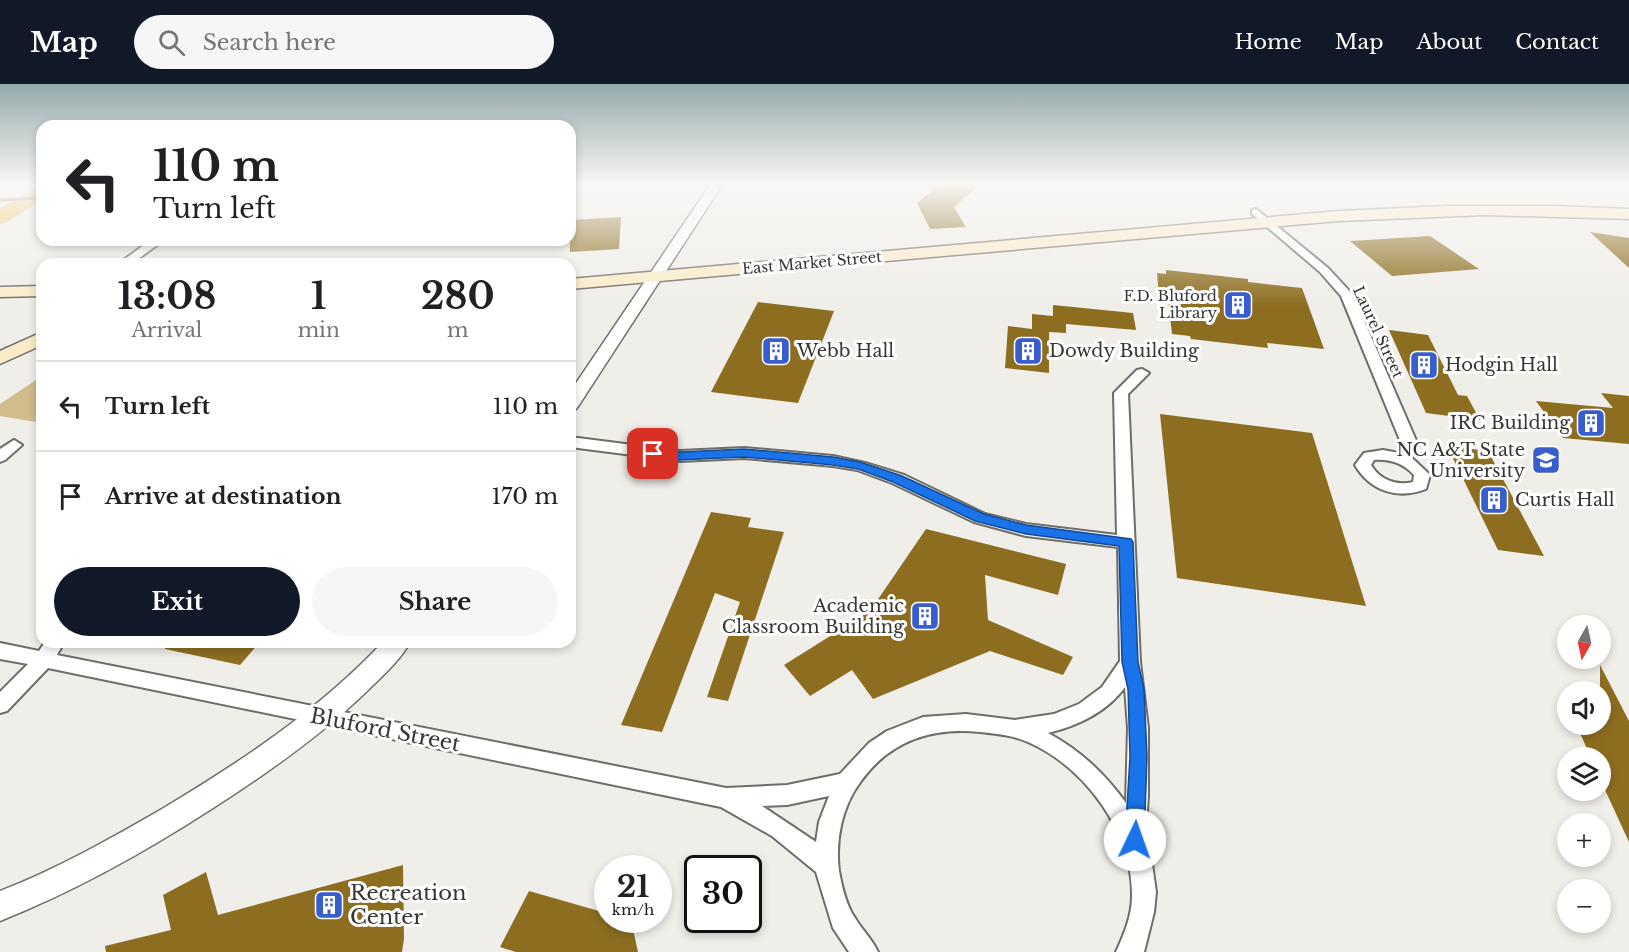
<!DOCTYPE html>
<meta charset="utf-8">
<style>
:root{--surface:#fff;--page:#f6f6f6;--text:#202124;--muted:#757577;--line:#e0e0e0;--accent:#111827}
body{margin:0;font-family:"Libre Baskerville",serif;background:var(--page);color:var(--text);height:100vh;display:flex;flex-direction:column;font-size:22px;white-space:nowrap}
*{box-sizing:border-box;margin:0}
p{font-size:20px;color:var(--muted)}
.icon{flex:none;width:33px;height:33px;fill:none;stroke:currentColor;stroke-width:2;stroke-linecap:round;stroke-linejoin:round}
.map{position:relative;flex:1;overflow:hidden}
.drawer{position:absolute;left:36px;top:174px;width:540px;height:390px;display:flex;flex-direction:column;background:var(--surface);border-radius:18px;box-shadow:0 3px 9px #0003}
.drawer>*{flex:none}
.hud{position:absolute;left:36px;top:36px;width:540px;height:126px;border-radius:18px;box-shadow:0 3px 9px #0003;background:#fff;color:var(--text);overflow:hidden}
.needle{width:39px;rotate:189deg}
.fabs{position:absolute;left:1557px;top:531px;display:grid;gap:12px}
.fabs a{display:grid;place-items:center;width:54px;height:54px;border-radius:50%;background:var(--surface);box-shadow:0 3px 9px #0003;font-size:30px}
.speed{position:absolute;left:594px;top:771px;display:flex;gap:12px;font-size:30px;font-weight:700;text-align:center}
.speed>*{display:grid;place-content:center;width:78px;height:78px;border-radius:50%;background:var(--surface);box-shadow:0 3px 9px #0003;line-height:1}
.speed small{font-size:15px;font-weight:400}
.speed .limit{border:3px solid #111;border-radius:9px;background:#fff;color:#111}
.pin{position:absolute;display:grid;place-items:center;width:51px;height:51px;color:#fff;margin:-26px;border-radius:12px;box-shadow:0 3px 9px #0006}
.me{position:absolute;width:66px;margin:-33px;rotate:3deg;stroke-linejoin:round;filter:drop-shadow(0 0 4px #0008)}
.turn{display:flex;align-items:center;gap:21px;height:126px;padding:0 18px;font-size:27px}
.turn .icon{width:78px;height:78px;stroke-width:2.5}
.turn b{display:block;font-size:42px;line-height:51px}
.eta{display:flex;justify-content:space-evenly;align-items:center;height:102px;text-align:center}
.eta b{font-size:36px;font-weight:700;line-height:42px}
.button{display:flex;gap:12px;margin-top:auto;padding:12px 18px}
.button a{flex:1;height:69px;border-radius:36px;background:var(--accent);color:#fff;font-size:24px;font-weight:700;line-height:69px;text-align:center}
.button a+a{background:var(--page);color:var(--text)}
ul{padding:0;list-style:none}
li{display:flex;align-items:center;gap:18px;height:90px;padding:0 18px;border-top:2px solid var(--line)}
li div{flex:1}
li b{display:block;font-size:22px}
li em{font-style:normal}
header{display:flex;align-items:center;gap:36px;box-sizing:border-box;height:84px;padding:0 30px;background:var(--accent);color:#fff}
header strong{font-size:28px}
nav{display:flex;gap:33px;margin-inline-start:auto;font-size:21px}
.search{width:420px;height:54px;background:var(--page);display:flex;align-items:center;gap:15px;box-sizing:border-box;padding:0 21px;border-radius:33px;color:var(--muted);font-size:22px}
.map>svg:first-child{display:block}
</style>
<header>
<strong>Map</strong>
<div class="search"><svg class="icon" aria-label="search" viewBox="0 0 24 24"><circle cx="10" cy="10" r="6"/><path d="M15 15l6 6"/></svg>Search here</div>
<nav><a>Home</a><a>Map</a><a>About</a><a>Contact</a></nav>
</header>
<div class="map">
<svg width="1629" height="868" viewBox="0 0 1629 868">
<rect width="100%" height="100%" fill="#f0eee9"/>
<polygon fill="#d2bc8c" points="42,292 42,339 0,332 0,320"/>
<g fill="#8d6e21">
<polygon points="939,101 979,101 954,123 966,143 930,145 917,119"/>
<polygon points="621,133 619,165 570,168 570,136"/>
<polygon points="1590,148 1629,154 1629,184"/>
<polygon points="1430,152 1479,185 1392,192 1350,157"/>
<polygon points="1166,186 1248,195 1248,198 1302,204 1324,265 1267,259 1268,264 1191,255 1190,252 1172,250 1168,214 1159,213 1157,189 1166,190"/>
<polygon points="758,218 834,227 798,319 711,308"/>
<polygon points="1053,221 1133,229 1136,246 1066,240 1066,249 1049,248 1049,289 1005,284 1008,242 1032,245 1032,230 1053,232"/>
<polygon points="1389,246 1428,251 1458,311 1467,312 1480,336 1426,329"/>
<polygon points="1601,309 1629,312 1629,360 1563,354 1536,317 1613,324"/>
<polygon points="1160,330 1312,349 1366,522 1177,494"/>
<polygon points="1447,362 1488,367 1544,472 1498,466"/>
<polygon points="711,428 751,434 748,443 784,448 728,617 707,613 740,518 715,509 662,648 621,641"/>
<polygon points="926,445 1066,480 1058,511 985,491 988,536 1073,573 1063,591 990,567 873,615 852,586 810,612 784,581 870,527"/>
<polygon points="166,558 260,558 240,581 165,565"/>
<polygon points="1600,581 1629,637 1629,758 1600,695 1600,674 1591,674 1576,640 1600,640"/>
<polygon points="403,781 404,855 402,868 106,868 105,862 171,846 163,811 206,788 218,831"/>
<polygon points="529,807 599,827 608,824 608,836 631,836 638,868 516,868 500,863"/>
</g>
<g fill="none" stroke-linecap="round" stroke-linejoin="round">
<g stroke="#6e6d68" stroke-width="4">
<g id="minor">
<path d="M1256,125l72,59 25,27 65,150 -6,13 18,17 -4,14c-28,11 -56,2 -71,-24l9,-12 19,-3 16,3 3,-8 -61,-149 -21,-24 -68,-58v-4zM1374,376c16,-1 29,3 40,15l-1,7c-17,4 -33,-2 -42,-17z"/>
<polygon points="151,156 164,156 131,180 118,180"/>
<path d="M1142,285l7,4 -21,21 12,268 8,66v67l-3,48 7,21 4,28 -2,20 -10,40h-28c8,-18 16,-36 16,-56 1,-64 -47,-129 -104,-154 -16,-7 -31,-8 -48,-10 -49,-5 -90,9 -119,49 -19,25 -26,59 -22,90 3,16 7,34 16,47 7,12 17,21 23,34h-29l-16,-24 -17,-56 -44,-36 -51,-29 -673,-139 -41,43 -7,2v-21l28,-28 -28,-5v-16l39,8 6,-9h19l-7,13 669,133 61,-3 53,-11 29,-31 18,-12 36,-14 43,-3 49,6 39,-6 25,-10 23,-17 18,-26 -2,-114 -92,-11 -52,-14 -82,-39 -35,-13 -24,-4 -89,-8 -64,3 -110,-14v-10l110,14 64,-3 89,8 32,7 39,12 81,39 41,10 91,11 -3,-142 23,-23zM1125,603l3,41 -2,75c-22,-30 -45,-52 -78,-70 29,-7 59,-21 77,-46zM829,712l-10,26 -3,20 -54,-36 25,-1z"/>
<polygon points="14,356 22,361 5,376 0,378 0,365"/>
</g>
</g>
<g stroke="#6e6d68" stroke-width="3">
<g id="tertiary">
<polygon points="710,101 722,101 579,321 576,325 570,326 570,308"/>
<path d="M383,558h27c-10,19 -30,36 -45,51 -46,44 -99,81 -152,115 -68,44 -138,83 -213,113v-30c57,-22 110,-52 162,-82 80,-48 157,-99 221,-167z"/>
</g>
</g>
<g stroke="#6e6d68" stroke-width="3">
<g id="secondary">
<polygon points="1447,122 1556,122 1629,125 1629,135 1484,131 1339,137 570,205 570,195 1339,127"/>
<polygon points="42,202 42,212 0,213 0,203"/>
<polygon points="42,248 42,261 0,280 0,267"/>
</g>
</g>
<g stroke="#cbcbca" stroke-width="2">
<polygon id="motorway" points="42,102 42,116 7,137 0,139 0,125"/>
</g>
<use href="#minor" fill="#fff" fill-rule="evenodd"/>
<use href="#tertiary" fill="#fff" fill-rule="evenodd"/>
<use href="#secondary" fill="#faecc8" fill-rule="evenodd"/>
<use href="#motorway" fill="#f0bf48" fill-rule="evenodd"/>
<polyline stroke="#6f6d6b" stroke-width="3" points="0,116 42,114"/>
</g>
<linearGradient id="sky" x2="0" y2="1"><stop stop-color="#95a9ab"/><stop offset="0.45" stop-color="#f8f7f5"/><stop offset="1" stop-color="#f8f7f5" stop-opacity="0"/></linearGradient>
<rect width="1629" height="222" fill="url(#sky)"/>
<polygon fill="#1a73e8" stroke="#114b97" stroke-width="1.5" points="744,365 833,373 860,378 902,392 984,430 1026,441 1131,455 1133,458 1138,578 1144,605 1147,673 1144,756 1141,763 1135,765 1128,763 1125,756 1130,673 1128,605 1122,578 1119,462 1026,450 975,437 893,398 858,385 833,381 744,373 680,376 653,374 647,370 653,366 680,368"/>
<defs>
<g id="building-square" transform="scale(1.5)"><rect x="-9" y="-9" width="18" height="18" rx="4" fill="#385ece" stroke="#fff"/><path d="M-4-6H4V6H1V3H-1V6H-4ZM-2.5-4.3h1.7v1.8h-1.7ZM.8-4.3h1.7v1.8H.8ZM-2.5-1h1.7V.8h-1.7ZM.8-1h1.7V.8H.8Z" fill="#fff"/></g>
<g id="university-square" transform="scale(1.5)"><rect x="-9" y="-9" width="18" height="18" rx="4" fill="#385ece" stroke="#fff"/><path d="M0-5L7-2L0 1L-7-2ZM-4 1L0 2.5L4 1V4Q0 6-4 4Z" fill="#fff"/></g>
</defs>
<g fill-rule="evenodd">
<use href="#building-square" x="1238" y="221"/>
<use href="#building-square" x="776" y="267"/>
<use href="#building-square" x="1028" y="267"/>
<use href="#building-square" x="1424" y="281"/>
<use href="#building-square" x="1591" y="339"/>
<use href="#university-square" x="1546" y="376"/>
<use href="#building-square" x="1494" y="416"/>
<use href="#building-square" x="925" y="532"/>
<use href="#building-square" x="329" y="821"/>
</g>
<g text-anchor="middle" stroke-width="6" stroke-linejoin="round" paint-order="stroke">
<g font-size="15" fill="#373635" stroke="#fff">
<text transform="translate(812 179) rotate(-5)" y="5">East Market Street</text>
<text transform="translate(1378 248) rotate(65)" y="5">Laurel Street</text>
</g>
<g font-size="15" fill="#373635" stroke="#fff" text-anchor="end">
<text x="1217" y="217">F.D. Bluford<tspan x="1217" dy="17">Library</tspan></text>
</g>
<g font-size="18" fill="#373635" stroke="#fff" text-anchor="start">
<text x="797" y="273">Webb Hall</text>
<text x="1049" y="273">Dowdy Building</text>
<text x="1445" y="287">Hodgin Hall</text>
<text x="1570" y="345" text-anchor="end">IRC Building</text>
<text x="1525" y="372" text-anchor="end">NC A&amp;T State<tspan x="1525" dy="21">University</tspan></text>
<text x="1515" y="422">Curtis Hall</text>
<text x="904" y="528" text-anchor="end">Academic<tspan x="904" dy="21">Classroom Building</tspan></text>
</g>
<g font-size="21" fill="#373635" stroke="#fff">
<text transform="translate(385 646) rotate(11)" y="7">Bluford Street</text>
</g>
<g font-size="21" fill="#373635" stroke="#fff" text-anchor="start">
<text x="350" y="816">Recreation<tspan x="350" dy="24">Center</tspan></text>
</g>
</g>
</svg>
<div class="fabs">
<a><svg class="needle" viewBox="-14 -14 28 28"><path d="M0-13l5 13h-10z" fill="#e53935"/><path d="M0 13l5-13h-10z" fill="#757577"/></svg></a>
<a><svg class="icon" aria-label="sound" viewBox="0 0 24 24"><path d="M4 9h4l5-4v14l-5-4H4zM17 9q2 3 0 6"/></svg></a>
<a><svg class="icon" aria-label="layers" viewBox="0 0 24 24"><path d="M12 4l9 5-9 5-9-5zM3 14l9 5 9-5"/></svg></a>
<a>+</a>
<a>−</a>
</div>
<div class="speed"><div>21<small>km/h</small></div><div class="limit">30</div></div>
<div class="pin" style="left:653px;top:370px;background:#d93025"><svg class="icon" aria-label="arrive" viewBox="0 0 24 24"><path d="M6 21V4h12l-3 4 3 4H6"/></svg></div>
<svg class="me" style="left:1135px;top:756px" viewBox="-20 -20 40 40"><circle r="19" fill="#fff"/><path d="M0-13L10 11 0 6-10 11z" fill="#1a73e8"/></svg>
<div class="hud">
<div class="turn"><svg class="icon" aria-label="left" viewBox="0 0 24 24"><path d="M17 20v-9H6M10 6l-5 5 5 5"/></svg><div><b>110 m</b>Turn left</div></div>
</div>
<section class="drawer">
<div class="eta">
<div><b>13:08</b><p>Arrival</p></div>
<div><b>1</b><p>min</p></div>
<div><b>280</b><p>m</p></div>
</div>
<ul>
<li><svg class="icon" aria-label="left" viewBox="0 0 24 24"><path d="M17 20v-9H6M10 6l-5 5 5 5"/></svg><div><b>Turn left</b></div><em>110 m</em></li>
<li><svg class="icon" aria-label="arrive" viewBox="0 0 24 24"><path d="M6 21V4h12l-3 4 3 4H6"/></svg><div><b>Arrive at destination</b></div><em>170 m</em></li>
</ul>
<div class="button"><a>Exit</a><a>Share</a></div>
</section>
</div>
